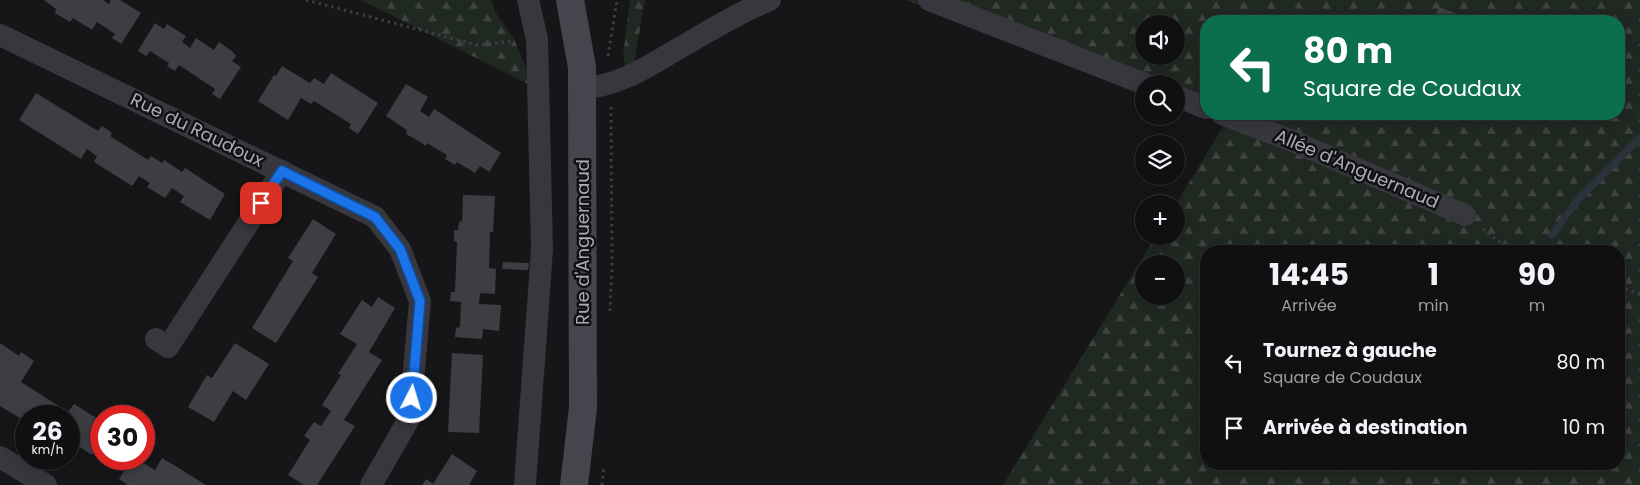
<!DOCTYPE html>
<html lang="fr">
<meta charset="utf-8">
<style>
:root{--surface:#101012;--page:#1e1e20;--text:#f1f3f6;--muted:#9c9d9f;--line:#303032}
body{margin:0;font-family:Poppins,sans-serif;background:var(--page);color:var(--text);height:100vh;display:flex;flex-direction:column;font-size:19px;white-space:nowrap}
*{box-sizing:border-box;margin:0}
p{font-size:16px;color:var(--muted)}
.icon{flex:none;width:28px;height:28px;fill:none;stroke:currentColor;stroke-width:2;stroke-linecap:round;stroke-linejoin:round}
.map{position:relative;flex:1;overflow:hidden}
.drawer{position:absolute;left:1200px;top:245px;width:425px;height:225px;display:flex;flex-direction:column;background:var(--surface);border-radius:20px;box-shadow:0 2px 12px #0003,0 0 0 1px var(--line)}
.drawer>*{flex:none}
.top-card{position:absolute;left:1200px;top:15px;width:425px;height:105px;border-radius:20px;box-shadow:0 2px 12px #0003,0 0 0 1px var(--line);background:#0b6e4f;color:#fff;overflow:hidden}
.controls{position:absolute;left:1135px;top:15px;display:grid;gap:10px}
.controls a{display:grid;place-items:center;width:50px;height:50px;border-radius:50%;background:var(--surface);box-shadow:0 2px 12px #0003,0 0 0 1px var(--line);font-size:25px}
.speed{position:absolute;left:15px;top:405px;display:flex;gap:10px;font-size:25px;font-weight:700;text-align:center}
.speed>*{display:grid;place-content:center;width:65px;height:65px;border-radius:50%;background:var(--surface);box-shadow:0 2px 12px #0003,0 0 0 1px var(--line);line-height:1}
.speed small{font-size:12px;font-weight:400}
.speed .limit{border:8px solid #d22;background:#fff;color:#111}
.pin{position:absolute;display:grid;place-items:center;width:42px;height:42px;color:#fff;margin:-21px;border-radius:10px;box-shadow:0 2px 8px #0006}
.me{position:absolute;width:55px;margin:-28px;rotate:5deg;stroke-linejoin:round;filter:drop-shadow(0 0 4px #0008)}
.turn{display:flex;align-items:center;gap:18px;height:105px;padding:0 20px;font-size:22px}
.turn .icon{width:65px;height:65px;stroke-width:2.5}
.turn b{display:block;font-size:35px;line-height:42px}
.eta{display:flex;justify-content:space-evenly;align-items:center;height:85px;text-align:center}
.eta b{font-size:30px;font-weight:700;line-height:35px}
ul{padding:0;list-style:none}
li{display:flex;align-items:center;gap:15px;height:65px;padding:0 20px}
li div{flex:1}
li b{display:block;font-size:19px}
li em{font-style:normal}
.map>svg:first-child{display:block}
</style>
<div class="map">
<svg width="1640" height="485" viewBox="0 0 1640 485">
<defs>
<pattern id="forest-firs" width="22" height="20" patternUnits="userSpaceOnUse" patternTransform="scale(1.25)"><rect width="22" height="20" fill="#202822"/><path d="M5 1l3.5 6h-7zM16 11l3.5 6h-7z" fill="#3e4440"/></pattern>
</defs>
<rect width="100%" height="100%" fill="#161618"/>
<g fill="url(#forest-firs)" fill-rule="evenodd">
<polygon points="361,0 491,0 496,13 515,41 534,87"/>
<polygon points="630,0 645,0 630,86 623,56"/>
<path d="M905,0h735v485h-637l153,-249h20v-32l55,-90h388v-93h-413v84l-30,-11v-10h-30zM1144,24h32v32h-32zM1206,251h413v213h-413zM1144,264h32v32h-32z"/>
</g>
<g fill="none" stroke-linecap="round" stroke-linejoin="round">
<polyline stroke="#2c323c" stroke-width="7" points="1552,235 1576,202 1640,138"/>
</g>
<g fill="#3d3e42">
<polygon points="44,0 103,0 109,4 111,0 120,0 141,13 121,44 112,38 115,34 97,22 92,30 73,18 70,22 55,13 56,9"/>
<polygon points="1439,7 1476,21 1433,21"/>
<polygon points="155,23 164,29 167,24 186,36 182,42 190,48 196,38 214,50 219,42 233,52 236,56 232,61 241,67 220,99 212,94 215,89 179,65 175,71 167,66 169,63 150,51 146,56 138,51"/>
<polygon points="282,66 310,83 314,78 324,84 331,73 378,103 358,134 349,128 351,124 314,101 311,104 301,98 288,120 258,101 274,75 276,76"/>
<polygon points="406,84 428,97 420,111 429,117 434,109 501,153 489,172 480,166 475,173 457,162 455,165 445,159 447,155 427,143 426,146 415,139 406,134 407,130 386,116"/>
<polygon points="36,93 98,131 102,126 112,133 110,136 148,160 151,156 162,163 164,160 182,172 185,168 225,194 210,220 180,202 184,196 172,188 165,198 147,187 150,183 139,176 132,186 94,162 97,156 87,149 81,159 19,120"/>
<polygon points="463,195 495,196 493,232 490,232 489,268 496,269 495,294 480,293 479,304 501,305 499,331 483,329 482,339 455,337 456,328 460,327 461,302 450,301 451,292 455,292 457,242 454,241 454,230 458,230 459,221 462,222"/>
<polygon points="313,219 336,234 312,273 318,277 276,343 252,328 293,261 288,258"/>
<polygon points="503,262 529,263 528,270 502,269"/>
<polygon points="378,297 395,308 369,352 382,360 344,420 355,426 317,485 304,485 288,475 310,440 304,436 314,422 321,426 331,411 322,405 341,375 338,374 357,344 340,334 362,300 372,307"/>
<polygon points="0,343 19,356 21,352 34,361 21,382 68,412 74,404 101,421 101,441 92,455 69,440 69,416 26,416 26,422 0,406"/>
<polygon points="235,343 269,364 246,400 233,391 214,422 188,407 207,375 212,378"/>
<polygon points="452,353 483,355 479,433 448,432"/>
<polygon points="452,454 477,471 469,485 422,485 426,479 433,484"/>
<polygon points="162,458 177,467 206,485 128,485 119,479 132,459 137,459 155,470"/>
</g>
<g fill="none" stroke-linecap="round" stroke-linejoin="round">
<g stroke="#3d3e44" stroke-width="3" stroke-dasharray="2.5 4" stroke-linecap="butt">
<polyline points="306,0 477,45 514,41"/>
<polyline points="608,56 617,0"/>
<polyline points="1483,229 1511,251"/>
<polyline points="1619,287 1640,294"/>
<polyline points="610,311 612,266 611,107"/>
<polyline points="602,485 604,467"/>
</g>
<g stroke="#37373d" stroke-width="22">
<polyline points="929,0 1145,84"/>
<polyline points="0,35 375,217 400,249 420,301 410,417 371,485"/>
<path d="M582,88c33,-1 62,-19 89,-35 32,-18 64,-39 99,-53"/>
<polyline points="1176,96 1206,108"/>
<polyline points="1222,114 1290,140 1465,215"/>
<polyline points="156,339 168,347 282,171"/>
<polyline points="0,457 46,485"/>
<polyline points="525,485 542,249 537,39 528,0"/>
</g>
<polyline stroke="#45464d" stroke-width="28" points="570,0 582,67 582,88 583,408 574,485"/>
</g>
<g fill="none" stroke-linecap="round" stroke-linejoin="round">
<g stroke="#114b97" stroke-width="12">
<polyline id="route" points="261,203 282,171 375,217 400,249 420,301 412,398"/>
</g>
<use href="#route" stroke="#1a73e8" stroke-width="9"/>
</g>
<g text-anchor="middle" stroke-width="5" stroke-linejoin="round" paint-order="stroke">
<g font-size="18" fill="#a8abb8" stroke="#111113">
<text transform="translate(197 130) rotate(26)" y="6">Rue du Raudoux</text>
<text transform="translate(1357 169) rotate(23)" y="6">Allée d'Anguernaud</text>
<text transform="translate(583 242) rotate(-90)" y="6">Rue d'Anguernaud</text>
</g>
</g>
</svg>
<div class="controls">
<a><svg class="icon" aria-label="sound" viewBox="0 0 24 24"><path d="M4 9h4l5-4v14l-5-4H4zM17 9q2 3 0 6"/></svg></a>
<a><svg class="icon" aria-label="search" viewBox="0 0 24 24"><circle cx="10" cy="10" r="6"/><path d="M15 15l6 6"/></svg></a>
<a><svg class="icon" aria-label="layers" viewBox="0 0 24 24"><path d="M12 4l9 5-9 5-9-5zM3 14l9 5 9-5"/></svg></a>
<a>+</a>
<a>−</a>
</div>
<div class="speed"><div>26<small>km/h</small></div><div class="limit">30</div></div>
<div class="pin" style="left:261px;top:203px;background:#d93025"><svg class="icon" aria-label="arrive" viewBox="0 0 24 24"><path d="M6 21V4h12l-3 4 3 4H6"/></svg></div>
<svg class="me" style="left:412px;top:398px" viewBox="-20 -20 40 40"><circle r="17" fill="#1a73e8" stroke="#fff" stroke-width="3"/><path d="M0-11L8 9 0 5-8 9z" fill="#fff"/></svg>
<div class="top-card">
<div class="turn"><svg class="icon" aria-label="left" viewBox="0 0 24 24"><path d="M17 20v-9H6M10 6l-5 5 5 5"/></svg><div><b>80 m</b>Square de Coudaux</div></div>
</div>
<section class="drawer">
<div class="eta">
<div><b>14:45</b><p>Arrivée</p></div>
<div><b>1</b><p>min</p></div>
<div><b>90</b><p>m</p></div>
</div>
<ul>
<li><svg class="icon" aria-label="left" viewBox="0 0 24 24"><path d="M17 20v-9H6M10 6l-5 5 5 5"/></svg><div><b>Tournez à gauche</b><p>Square de Coudaux</p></div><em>80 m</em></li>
<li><svg class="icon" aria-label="arrive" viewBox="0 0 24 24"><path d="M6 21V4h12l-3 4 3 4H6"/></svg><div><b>Arrivée à destination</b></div><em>10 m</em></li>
</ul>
</section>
</div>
